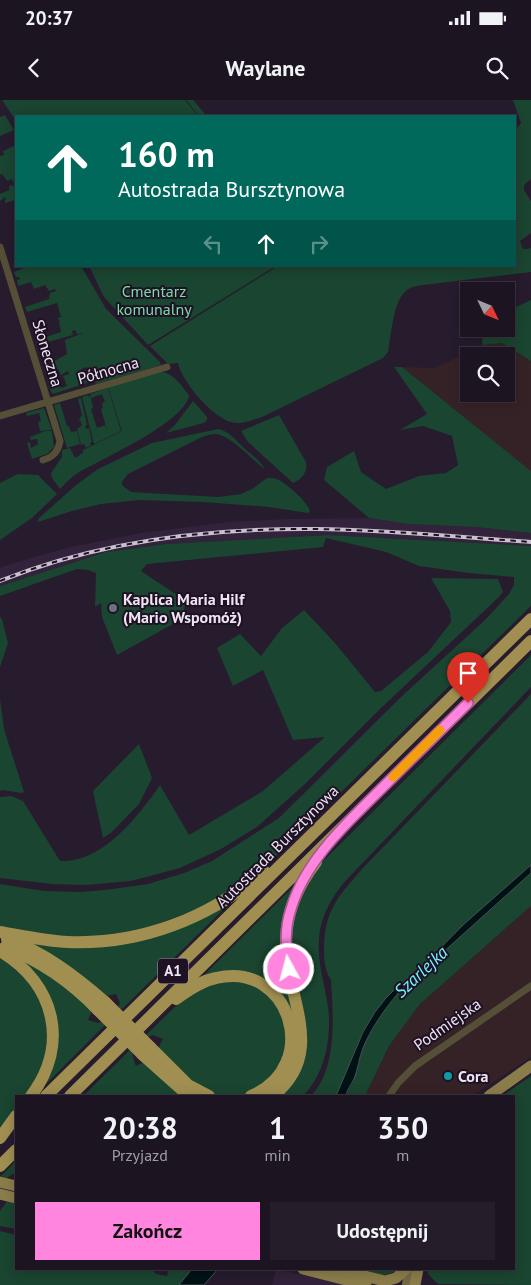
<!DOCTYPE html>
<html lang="pl">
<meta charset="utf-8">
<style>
:root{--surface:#1d1422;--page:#251d2a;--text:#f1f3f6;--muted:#a09ea5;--line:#3b3340;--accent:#ff85de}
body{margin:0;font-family:"PT Sans",sans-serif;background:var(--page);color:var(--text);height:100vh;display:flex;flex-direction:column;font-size:19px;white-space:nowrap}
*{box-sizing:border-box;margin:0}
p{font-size:16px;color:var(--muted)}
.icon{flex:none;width:28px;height:28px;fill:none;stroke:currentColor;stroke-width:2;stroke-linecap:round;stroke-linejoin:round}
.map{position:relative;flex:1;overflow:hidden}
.details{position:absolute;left:15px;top:995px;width:500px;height:175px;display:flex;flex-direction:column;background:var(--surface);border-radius:0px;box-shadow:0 2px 12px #0003,0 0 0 1px var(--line)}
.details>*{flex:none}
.banner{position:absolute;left:15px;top:15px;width:501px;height:152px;border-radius:0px;box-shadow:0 2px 12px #0003,0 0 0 1px var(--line);background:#00695c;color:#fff;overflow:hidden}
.needle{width:32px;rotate:133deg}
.tools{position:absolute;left:460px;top:182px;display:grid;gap:10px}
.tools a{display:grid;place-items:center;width:55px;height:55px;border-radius:0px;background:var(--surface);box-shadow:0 2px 12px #0003,0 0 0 1px var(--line);font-size:25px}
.pin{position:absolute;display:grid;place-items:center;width:42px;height:42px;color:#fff;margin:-51px -21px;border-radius:50% 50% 50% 0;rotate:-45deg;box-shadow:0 0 5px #0007}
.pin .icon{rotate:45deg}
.me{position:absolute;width:55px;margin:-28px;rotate:353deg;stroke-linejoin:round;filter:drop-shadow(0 0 4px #0008)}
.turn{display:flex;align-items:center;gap:18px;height:105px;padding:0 20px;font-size:22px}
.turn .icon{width:65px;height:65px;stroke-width:2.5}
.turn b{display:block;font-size:35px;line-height:42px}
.lanes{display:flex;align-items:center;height:48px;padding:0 20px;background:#0003;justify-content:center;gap:25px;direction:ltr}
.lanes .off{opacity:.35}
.eta{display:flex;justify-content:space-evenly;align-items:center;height:85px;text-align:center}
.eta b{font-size:30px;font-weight:700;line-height:35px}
.cta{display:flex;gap:10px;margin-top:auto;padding:10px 20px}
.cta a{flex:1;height:58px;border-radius:0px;background:var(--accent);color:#111;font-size:20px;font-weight:700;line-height:58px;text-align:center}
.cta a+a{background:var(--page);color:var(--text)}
.status{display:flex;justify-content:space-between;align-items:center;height:35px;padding:0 25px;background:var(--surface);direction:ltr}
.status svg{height:14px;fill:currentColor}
header{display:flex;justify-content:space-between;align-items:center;height:65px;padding:0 20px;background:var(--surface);font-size:22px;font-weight:700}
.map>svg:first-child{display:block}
</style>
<div class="status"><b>20:37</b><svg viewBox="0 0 49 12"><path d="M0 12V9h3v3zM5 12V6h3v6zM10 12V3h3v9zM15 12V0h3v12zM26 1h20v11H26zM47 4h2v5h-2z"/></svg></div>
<header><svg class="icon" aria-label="back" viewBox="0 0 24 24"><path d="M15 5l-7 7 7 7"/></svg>Waylane<svg class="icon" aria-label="search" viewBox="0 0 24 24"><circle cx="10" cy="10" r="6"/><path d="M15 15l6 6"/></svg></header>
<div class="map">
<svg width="531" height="1185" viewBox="0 0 531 1185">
<rect width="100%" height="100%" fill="#271b2e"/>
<g fill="#32223b">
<polygon points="369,418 408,424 476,427 531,433 531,446 329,435 165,444 106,452 0,486 0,468 7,465 66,448 141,433 228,422 286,419"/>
<polygon points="276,1170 328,1178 354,1185 272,1185"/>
</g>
<g fill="#352226" fill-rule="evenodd">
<path d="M502,243l29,18v110l-129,-104 33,1 47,-23zM469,256h37v38h-37z"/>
<polygon points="531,806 531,957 472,996 365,996 389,946 420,904"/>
</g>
<g fill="#1a4530" fill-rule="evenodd">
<polygon points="2,0 185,0 198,16 16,16 16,21"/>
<polygon points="186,0 193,0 207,16 199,16"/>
<path d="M513,0h18v79l-7,6v5l7,11v32l-11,8 3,8h4l4,-1v24l-108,13c-6,1 -14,2 -18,7 -12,10 -14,45 -17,60l-5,6 -121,59c-10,3 -21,8 -31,5 -19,-5 -49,-40 -53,-59l-10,1 -18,-18 128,-80h237v-136l6,-7z"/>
<polygon points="5,15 14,30 0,36 0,17"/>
<polygon points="16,45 16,86 15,86 12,79 7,81 2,74 0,75 0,56 4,55 3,51"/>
<path d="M12,85c5,3 4,9 4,15l-11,3v-3l1,-1 -1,-2 -5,4v-7l9,-4v-4z"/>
<polygon points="29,166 81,166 106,209 160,262 161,265 96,284 95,282 106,277 95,280 93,271 89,272 87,267 81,269 81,272 78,273 81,281 89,279 90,282 53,294 51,292 47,278 52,278 54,286 59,284 61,288 67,286 63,276 69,274 68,271 61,275 58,269 45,273 44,267 67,254 65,240 83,233 77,234 75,230 72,231 73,235 37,245 36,240 61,232 59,222 60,221 57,218 61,217 57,203 27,212 25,207 49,199 50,193 56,191 55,189 49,191 45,185 34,189 31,182 18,186 17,180 20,179 19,177 16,177 14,172"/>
<polygon points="89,166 276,166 148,245 104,197"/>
<polygon points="531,200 531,261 502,243 482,245 483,229 506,229 506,212"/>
<polygon points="394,267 402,267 531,371 531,433 476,427 408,424 369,418 324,380 327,367 354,351 361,372 386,389 419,376 446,373 458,365 452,336 423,326 400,330 427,314"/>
<path d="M160,272c13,0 21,13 29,23 -3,27 -88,64 -111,78 -7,4 -12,10 -18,16l-8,-11 -1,-5 11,-16v-7l8,-2 5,10 8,-5v-3l39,-19 -14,-44z"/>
<path d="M108,288l13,43 -27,13 -12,-47 6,-2 1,2 2,-1 -1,-2zM102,294l3,8 -3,1 1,5 -2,1 7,25 -3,-9 -8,3 -6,-19 2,-1 -2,-10z"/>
<polygon points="81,298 87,325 85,326 86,329 89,328 92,342 90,343 91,345 86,348 84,344 81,345 77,329 82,325 80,320 78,321 82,315 78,299"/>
<polygon points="193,301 207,317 207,320 204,323 166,333 175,325"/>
<polygon points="60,303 67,326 69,326 71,332 77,331 80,344 67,348 54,305"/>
<polygon points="44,308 52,330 40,331 38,322 41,321 39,313 27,316 26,313"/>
<path d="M279,315l27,47c2,10 -4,17 -13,21l-45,-41 -7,-11z"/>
<path d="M218,329c13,3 16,10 25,18 8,8 17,12 22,23 -12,-10 -35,-35 -49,-36 -6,0 -11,2 -16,4l-72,36 -6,8v3l9,7 87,5 23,-3 11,-5 15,-11c4,0 8,0 12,2 9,5 28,21 31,31l-2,2 -39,-6 -66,-5 -64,-2 -38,4 -29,7 -34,11 1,-4 37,-33 22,-16 54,-26z"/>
<polygon points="45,331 52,331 54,347 47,354 32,359 27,343 30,342 31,348 38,344 37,339 31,340 30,337"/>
<polygon points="18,374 38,375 57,394 32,418 0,440 0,383"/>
<polygon points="329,435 531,446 531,506 280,752 264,767 211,804 139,831 77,838 0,828 0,784 44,791 79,792 105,790 148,784 184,773 212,761 279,718 402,596 485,520 509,494 514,485 514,477 469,473 419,466 386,452 326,438 323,447 147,464 141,471 186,501 182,519 117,555 102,517 101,503 95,507 96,473 88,470 77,469 0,496 0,486 106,452 165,444"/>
<path d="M431,478l67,1 5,13 -4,5 -118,111 -76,76 -48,43 -36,22 -41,19 -49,13 -45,4 -34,-1 -52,-6v-81l11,-1 12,5 37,60c42,3 79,-46 100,-76l29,50 74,-44 62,-54 -32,3 -30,-70 -30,16 -16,-38 23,-14 21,22 21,-28 22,-18 31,33 40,49 6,-1 47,-39 23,-30 -1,-11z"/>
<polygon points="0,517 2,519 8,543 0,567"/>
<path d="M531,555v32l-178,186c-18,18 -32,40 -34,66 -2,24 6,45 9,68 4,30 -3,67 -25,89h-25l16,-18 -5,-128 7,-48 22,-36z"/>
<path d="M531,594v171l-68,60 -44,45 -20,15 -13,13 -11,14 -12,20 -27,64h-25c27,-28 22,-81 20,-116 -6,-8 -7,-20 -7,-30 0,-40 15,-55 40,-83z"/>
<polygon points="0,599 4,629 24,692 22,693 2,690 0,691"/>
<polygon points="139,644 152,678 139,704 112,732 103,738 93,691"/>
<path d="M531,773v33l-111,98 -31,42 -24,50h-19c2,-7 6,-11 8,-17 4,-10 5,-21 9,-31 8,-20 22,-39 36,-56z"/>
<polygon points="295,785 287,807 295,919 273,887 204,875"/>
<polygon points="235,798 121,910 118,907 120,903 116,894 107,896 22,841 109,843"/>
<polygon points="9,853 45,870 93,909 88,920 98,923 102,922 105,925 45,985 54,916"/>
<polygon points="0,855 36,889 48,922 46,957 27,996 16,996 16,1010 0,1027"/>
<path d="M227,879l28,6 17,12 16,34c-2,8 -7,35 -11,41 -3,5 -11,9 -15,12 -42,34 -74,-8 -105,-34l6,-11 -10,-4 -5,2 -2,-2 36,-35 16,-11z"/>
<path d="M130,950c4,4 3,11 6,16l8,-4 39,34h-100z"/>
<polygon points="531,976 531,1185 438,1184 428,1174 427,1169 514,1169 514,996 502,996"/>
<polygon points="16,1061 16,1072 7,1078 1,1076"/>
<polygon points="7,1101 16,1103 16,1129 0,1126 0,1111"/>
<polygon points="0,1131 16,1135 16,1169 151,1169 156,1174 167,1176 169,1169 192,1169 179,1185 0,1185"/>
<path d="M351,1169h48c-15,11 -31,4 -48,0z"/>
</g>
<g fill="#001214" stroke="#475157">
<path d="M531,765v8l-132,119c-14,17 -28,36 -36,56 -4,10 -5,21 -9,31 -3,6 -7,10 -8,17h-10l27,-64 12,-20 11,-14 13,-13 20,-15 44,-45z"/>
<polygon points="192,1169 218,1169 204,1185 179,1185"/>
</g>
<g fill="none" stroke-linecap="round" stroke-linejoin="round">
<g stroke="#564f37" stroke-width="7">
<path d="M0,147l60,194c-2,11 -7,16 -17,19"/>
<polyline points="0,316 167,267"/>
<polyline points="389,996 398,983 415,966 531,886"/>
</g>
<polyline stroke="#746943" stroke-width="10" points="407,1185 409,1169"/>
<g stroke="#8b7d4a" stroke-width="11">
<polyline points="489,996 531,966"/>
<polyline points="0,1082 16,1086"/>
<polyline points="0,1094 16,1098"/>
<polyline points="303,1169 366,1185"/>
<polyline points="335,1169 385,1181 396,1178 406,1169"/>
<polyline points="415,1185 418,1169"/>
</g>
<g stroke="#a08f51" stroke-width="12">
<path d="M0,832c23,4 45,9 68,10 72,3 142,-24 196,-71"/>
<path d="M7,839c38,14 68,37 98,63"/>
<path d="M5,847c36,14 66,35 93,63"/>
<path d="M0,851c55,33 70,93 31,145"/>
<path d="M176,899c12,-9 25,-18 40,-21 74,-18 107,88 35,118"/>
<polyline points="150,947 188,985 209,996"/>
<polyline points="143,955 189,996"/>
<polyline points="46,996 531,519"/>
<polyline points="70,996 531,541"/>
<path d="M273,996c56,-45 11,-100 13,-157 1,-29 13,-55 30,-77"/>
<polyline points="0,1038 16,1016"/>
<polyline points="0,1066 16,1050"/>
</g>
<g stroke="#cac1cf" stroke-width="4">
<path id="rail" d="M0,481c99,-40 210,-53 316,-52 71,1 143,8 215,13"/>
</g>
<use href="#rail" stroke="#1e1124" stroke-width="2" stroke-dasharray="5.5" stroke-linecap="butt"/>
<g stroke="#a08f51" stroke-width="12">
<polyline points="105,902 150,947"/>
<polyline points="98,910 143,955"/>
</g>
</g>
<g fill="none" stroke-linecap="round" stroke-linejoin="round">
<g stroke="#a65690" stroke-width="12">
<path id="route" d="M289,869c-3,-21 -5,-40 2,-60 14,-49 58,-88 93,-123 28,-28 56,-55 84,-83"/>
</g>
<use href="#route" stroke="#ff85de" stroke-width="9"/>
<polyline stroke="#f59e0b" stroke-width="9" points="393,677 440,630"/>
</g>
<circle fill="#6b7280" stroke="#1e1124" stroke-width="2" cx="113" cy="508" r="5"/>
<circle fill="#0f9aa8" stroke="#1e1124" stroke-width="2" cx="448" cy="976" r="5"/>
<g text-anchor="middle" stroke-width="4" stroke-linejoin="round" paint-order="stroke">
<rect fill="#1e1124" stroke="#afa5b4" stroke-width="1" x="158" y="858.5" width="30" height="25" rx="4"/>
<g font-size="15" font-weight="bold" fill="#ede4f2">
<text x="173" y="876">A1</text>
</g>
<g font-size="16" fill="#7ddaa8" stroke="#1e1124">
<text x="154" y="197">Cmentarz<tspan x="154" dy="18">komunalny</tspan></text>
</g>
<g font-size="16" fill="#ede4f2" stroke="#1e1124">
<text transform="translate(48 253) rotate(73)" y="6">Słoneczna</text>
<text transform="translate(108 270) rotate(-16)" y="6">Północna</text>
<text transform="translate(277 746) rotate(-45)" y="6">Autostrada Bursztynowa</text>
<text transform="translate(447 924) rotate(-35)" y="6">Podmiejska</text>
</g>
<g font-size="16" font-weight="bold" fill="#ede4f2" stroke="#1e1124" text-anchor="start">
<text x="123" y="505">Kaplica Maria Hilf<tspan x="123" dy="18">(Mario Wspomóż)</tspan></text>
<text x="458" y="982">Cora</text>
</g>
<g font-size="18" font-style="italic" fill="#72f2f9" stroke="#1e1124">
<text transform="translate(421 872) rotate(-43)" y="6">Szarlejka</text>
</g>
</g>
</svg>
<div class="tools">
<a><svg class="needle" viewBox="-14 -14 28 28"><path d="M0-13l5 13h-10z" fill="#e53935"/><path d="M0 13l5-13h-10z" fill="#a09ea5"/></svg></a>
<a><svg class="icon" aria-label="search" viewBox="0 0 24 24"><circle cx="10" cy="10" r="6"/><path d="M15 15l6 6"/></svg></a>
</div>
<div class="pin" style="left:468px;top:603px;background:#d93025"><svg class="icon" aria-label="arrive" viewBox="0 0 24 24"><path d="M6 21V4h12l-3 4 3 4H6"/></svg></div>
<svg class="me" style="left:289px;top:869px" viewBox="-20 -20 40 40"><circle r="17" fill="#ff85de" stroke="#fff" stroke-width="3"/><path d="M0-11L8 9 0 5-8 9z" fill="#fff"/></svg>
<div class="banner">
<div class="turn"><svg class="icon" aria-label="ahead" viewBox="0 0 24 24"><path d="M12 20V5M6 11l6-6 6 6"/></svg><div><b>160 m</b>Autostrada Bursztynowa</div></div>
<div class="lanes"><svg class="icon off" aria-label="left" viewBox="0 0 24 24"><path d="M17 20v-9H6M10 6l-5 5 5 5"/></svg><svg class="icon" aria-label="ahead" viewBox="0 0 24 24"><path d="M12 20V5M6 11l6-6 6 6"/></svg><svg class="icon off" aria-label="right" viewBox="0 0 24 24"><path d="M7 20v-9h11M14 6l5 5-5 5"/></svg></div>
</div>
<section class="details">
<div class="eta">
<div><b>20:38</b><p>Przyjazd</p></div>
<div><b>1</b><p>min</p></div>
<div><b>350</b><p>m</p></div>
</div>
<div class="cta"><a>Zakończ</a><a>Udostępnij</a></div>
</section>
</div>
